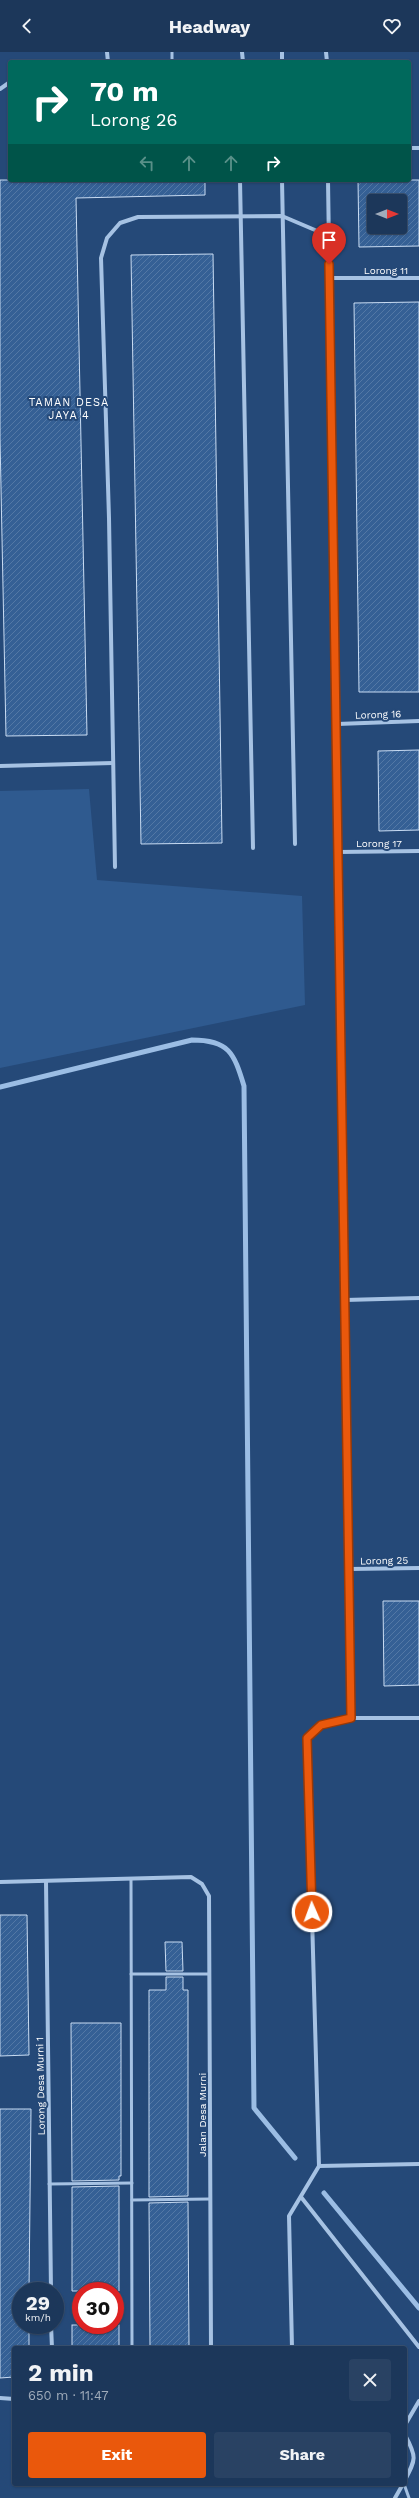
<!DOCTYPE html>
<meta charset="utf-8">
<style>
:root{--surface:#1c375a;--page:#294263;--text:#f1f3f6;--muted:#a0acbb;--line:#3a5170;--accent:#ea580c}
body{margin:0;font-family:"Work Sans",sans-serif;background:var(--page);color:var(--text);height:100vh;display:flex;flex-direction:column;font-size:15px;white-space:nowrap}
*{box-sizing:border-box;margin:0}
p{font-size:13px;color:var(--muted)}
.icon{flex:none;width:22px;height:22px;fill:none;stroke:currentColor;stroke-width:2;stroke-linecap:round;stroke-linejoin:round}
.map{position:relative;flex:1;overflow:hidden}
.details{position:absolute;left:12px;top:2294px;width:395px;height:140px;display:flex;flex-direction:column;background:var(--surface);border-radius:4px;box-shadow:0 1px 3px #0004,0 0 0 1px var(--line)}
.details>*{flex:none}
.hud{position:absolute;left:8px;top:8px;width:403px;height:122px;border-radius:4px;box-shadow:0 1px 3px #0004,0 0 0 1px var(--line);background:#00695c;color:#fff;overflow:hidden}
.needle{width:26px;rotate:90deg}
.controls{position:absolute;left:367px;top:142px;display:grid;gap:8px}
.controls a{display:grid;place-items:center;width:40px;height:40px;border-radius:4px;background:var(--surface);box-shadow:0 1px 3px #0004,0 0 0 1px var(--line);font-size:20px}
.speed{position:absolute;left:12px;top:2230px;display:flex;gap:8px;font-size:20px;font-weight:700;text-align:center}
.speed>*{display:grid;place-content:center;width:52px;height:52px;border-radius:50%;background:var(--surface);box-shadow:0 1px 3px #0004,0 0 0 1px var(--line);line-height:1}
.speed small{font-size:10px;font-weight:400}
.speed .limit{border:6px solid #d22;background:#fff;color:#111}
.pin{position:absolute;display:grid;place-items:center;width:34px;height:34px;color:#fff;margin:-41px -17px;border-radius:50% 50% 50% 0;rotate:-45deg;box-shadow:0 0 4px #0007}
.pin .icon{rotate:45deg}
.me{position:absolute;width:44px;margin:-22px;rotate:358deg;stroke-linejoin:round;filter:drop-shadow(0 0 3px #0008)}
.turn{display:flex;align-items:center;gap:14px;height:84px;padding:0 16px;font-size:18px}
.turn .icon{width:52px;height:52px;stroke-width:2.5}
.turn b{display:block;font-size:28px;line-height:34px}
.lanes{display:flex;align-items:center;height:38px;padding:0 16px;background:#0003;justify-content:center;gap:20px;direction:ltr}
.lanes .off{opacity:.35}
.round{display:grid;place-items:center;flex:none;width:42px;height:42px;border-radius:4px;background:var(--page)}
.overview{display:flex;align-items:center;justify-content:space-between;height:68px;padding:0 16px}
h1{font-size:24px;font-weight:700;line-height:30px}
.primary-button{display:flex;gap:8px;margin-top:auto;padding:8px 16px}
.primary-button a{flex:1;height:46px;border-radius:4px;background:var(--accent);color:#fff;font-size:16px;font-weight:700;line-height:46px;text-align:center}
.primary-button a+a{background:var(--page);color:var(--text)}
header{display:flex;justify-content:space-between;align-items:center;height:52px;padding:0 16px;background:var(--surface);font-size:18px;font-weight:700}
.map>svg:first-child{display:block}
</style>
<header><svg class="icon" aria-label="back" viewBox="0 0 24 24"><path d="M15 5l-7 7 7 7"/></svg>Headway<svg class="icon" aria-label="heart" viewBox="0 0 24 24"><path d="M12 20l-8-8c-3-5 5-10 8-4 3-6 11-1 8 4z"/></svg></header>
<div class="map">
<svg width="419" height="2446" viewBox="0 0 419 2446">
<defs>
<pattern id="building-hatch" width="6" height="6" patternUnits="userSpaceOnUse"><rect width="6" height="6" fill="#356095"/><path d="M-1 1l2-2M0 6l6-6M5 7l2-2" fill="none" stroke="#5378a5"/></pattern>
</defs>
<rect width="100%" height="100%" fill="#254978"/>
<polygon fill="#2f5a8f" points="89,737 97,828 302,844 305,953 0,1016 0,739"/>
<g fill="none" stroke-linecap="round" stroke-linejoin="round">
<g stroke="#9bbde4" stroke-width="5">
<path d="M0,1035l192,-47c37,0 42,13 52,46l10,1022 41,50"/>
<polyline points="324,2141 419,2256"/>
</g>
</g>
<g fill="url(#building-hatch)" stroke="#c9dcf3" fill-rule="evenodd">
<polygon points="0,128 205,128 205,143 76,146 87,683 6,684 0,386"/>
<path d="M358,128h61v66l-60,1zM374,149h26v26h-26z"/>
<polygon points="213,202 222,791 141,792 131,203"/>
<polygon points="419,250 419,640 359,640 354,251"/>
<polygon points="419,698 419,778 379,779 378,699"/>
<polygon points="383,1549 419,1549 419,1633 384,1634"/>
<polygon points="0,1863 27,1863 29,2003 0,2004"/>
<polygon points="165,1890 182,1890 183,1919 166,1919"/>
<polygon points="166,1925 183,1925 183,1938 188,1938 188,2144 149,2145 149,1938 166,1938"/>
<polygon points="71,1971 121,1971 121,2124 119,2124 119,2128 72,2129"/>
<polygon points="0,2057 31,2057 29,2239 21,2239 21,2273 29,2273 29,2296 14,2296 14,2325 0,2326"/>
<polygon points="119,2134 119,2239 72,2239 72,2135"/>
<polygon points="188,2150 189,2296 150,2296 149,2151"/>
<rect x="72" y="2273" width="47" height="23"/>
</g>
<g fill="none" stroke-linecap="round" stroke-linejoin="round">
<g stroke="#a6c2e3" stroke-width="3">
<polyline points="172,0 172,10"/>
<polyline points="131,1827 132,2296"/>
<polyline points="131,1922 209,1922"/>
<polyline points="49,2132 132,2131"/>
<polyline points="132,2148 210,2147"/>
<polyline points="404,2432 409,2446"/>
</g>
<g stroke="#a6c2e3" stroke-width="4">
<polyline points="107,0 108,10"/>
<polyline points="242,0 243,10"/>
<polyline points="282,0 282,10"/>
<polyline points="326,0 327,10"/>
<polyline points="0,37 10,30"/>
<polyline points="409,96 419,96"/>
<polyline points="240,128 253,796"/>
<polyline points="282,128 295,792"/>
<polyline points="328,128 351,1666"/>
<polyline points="329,226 419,226"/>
<polyline points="337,672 419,669"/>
<polyline points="0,714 113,711"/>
<polyline points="338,800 419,799"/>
<polyline points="115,815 109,466 101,206 107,186 120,171 138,165 282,164 329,184"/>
<polyline points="345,1248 419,1246"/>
<polyline points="349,1517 419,1516"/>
<polyline points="46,1829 51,2239"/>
<polyline points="0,1830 191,1825 202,1832 209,1844 211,2296"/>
<polyline points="319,2114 419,2112"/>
<polyline points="301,2145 419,2295"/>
<polyline points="51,2273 52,2296"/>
<polyline points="292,2296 289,2164 319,2114 307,1686 321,1673 351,1666 419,1666"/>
<polyline points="0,2346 14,2347"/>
<polyline points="405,2381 405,2373 419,2349"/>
<path d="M405,2383c12,22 11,24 0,45"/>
<polyline points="395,2446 403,2432"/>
</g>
</g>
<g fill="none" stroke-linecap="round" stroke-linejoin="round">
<g stroke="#983908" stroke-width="10">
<polyline id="route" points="312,1860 307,1686 321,1673 351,1666 329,212"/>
</g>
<use href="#route" stroke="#ea580c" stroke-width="7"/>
</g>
<g text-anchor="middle" stroke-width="4" stroke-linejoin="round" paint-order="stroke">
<g font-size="10" fill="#fff" stroke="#254978">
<text x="386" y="222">Lorong 11</text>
<text transform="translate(378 662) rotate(-2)" y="4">Lorong 16</text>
<text x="379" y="795">Lorong 17</text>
<text transform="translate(384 1508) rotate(-1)" y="4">Lorong 25</text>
<text transform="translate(40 2034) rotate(-91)" y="4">Lorong Desa Murni 1</text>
<text transform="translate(202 2063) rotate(-90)" y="4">Jalan Desa Murni</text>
</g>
<g font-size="11" letter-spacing="1" fill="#fff" stroke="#254978">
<text x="69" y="354">TAMAN DESA<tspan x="69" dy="13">JAYA 4</tspan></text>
</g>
</g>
</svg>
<div class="controls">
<a><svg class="needle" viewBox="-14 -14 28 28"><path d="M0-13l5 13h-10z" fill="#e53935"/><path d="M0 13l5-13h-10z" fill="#a0acbb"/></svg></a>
</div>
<div class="speed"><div>29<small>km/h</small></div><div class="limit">30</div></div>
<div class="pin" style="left:329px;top:212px;background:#d93025"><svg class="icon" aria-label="arrive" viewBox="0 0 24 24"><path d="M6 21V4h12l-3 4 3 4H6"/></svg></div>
<svg class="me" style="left:312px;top:1860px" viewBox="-20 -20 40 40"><circle r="17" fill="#ea580c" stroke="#fff" stroke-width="3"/><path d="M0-11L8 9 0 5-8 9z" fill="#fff"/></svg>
<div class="hud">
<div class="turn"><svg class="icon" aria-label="right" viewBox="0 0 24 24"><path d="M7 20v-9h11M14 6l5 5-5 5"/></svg><div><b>70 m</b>Lorong 26</div></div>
<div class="lanes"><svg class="icon off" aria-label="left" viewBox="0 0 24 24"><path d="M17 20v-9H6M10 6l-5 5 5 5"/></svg><svg class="icon off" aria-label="ahead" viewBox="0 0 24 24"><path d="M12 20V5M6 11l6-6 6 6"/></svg><svg class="icon off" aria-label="ahead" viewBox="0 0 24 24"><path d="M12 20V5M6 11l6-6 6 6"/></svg><svg class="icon" aria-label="right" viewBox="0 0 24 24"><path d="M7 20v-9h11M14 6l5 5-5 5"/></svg></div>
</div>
<section class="details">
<div class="overview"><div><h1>2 min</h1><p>650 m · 11:47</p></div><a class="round"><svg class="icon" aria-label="close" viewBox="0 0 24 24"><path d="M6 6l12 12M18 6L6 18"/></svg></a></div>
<div class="primary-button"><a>Exit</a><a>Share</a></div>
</section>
</div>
